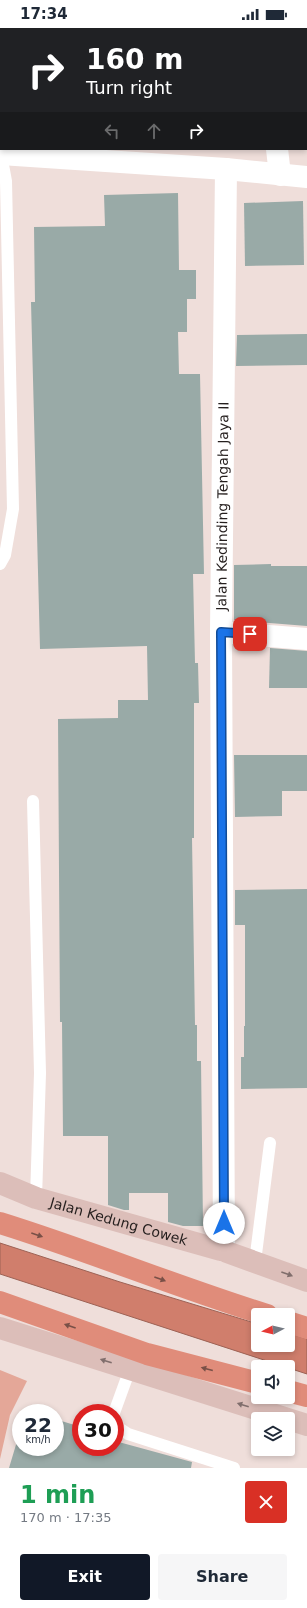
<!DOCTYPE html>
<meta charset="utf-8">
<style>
:root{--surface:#fff;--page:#f6f6f7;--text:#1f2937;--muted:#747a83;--accent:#111827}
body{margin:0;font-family:"DejaVu Sans",sans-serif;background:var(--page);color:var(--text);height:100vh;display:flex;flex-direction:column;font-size:15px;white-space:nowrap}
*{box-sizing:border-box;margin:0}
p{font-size:13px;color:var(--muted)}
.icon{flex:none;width:22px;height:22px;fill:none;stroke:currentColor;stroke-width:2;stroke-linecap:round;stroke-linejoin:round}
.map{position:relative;height:1440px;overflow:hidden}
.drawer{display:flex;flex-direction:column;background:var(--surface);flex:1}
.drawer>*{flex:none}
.banner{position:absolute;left:0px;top:0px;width:307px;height:122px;box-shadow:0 2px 6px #0003;background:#202124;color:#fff;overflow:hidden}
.needle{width:26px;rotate:263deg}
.fabs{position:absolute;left:251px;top:1280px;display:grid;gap:8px}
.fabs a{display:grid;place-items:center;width:44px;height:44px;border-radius:4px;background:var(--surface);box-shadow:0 2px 6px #0003;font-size:20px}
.speed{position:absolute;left:12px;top:1376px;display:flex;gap:8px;font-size:20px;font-weight:700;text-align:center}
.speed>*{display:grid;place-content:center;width:52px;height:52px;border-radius:50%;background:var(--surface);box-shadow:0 2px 6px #0003;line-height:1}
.speed small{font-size:10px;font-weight:400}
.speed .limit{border:6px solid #d22;background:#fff;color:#111}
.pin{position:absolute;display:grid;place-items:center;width:34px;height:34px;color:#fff;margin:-17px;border-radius:8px;box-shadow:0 2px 6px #0006}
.me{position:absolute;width:44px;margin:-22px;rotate:0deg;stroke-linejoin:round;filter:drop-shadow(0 0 3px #0008)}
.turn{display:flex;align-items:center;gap:14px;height:84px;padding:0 20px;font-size:18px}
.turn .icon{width:52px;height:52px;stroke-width:2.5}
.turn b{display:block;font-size:28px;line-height:34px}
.lanes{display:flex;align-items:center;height:38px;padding:0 20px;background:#0003;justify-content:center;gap:20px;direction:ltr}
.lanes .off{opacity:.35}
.round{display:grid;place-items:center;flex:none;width:42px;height:42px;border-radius:4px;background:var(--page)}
.headline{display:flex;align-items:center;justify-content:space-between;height:68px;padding:0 20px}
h1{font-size:24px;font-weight:700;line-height:30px;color:#1e9e55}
.button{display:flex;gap:8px;margin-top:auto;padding:8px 20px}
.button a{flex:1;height:46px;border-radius:4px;background:var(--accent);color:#fff;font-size:16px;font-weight:700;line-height:46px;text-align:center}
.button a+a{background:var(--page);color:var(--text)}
.status{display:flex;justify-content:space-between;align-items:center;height:28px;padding:0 20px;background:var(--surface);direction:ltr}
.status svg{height:11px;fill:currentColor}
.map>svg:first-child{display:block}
</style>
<div class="status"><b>17:34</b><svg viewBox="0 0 49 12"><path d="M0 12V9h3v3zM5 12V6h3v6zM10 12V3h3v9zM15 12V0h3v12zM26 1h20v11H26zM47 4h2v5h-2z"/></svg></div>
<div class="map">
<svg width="307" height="1440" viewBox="0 0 307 1440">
<rect width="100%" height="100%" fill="#efdeda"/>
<polygon fill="#e4a798" points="0,1342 27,1353 10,1387 0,1431"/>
<polygon fill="#d07e6c" stroke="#9d6255" points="0,1215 120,1254 258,1296 258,1317 288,1317 288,1305 307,1311 307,1346 0,1246"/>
<g fill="#99aaa7">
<polygon points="178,165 179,242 196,242 196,271 187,271 187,304 178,304 179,346 200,346 204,546 193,546 195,635 198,635 199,675 194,675 194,810 192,810 195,997 197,997 197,1033 201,1033 203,1198 183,1198 168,1194 168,1165 129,1165 129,1182 124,1182 108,1177 108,1108 63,1108 62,994 60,994 58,691 118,690 118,672 148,672 147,618 40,621 31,274 35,274 34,199 105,198 104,167"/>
<polygon points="303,173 304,237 245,238 244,175"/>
<polygon points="307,306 307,337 236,338 237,307"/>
<polygon points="271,536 271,538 307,538 307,598 234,592 234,537"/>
<polygon points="270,620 307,623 307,660 269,660"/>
<polygon points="234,727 307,727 307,763 282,763 282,788 235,789"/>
<polygon points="307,861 307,1060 241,1061 241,1029 244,1029 244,998 245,998 245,897 235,897 235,862"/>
<polygon points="55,1391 81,1399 81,1419 115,1419 115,1413 192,1434 191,1440 9,1440 21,1400 21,1419 55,1419"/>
</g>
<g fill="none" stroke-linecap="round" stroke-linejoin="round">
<g stroke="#fff" stroke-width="12">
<polyline points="0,536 5,527 13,481 6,153 1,126"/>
<polyline points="33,773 40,1045 36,1170"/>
<polyline points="255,1234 270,1115"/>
<polyline points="114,1385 130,1341"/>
<polyline points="115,1391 116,1398 128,1406 234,1440"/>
</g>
<g stroke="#fff" stroke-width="22">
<polyline points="87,0 87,1"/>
<polyline points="263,0 263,1"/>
<polyline points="277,121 280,147"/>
<polyline points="0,126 226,141 307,149"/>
<polyline points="221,604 307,611"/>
<path id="s1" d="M224,1223l-3,-619 5,-463"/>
</g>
<g stroke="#dcbeb9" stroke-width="22">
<path id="s2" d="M0,1155l36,15 188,53 83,30"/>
<polyline points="0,1300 307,1397"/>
</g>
<g stroke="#e08c7a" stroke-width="22">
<path d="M0,1195c90,28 177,64 267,92"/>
<polyline points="0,1274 147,1326 258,1355"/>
<polyline points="288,1294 307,1300"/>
<polyline points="288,1363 307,1368"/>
</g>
</g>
<defs><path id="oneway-solid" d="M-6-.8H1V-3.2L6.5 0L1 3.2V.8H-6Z"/></defs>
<g fill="#795047">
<use href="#oneway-solid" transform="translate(37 1207) rotate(19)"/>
<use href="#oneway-solid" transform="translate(160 1251) rotate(20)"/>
<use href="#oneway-solid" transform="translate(70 1298) rotate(-161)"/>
<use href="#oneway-solid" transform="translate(207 1341) rotate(-165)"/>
</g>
<g fill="#806e6c">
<use href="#oneway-solid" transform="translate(287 1246) rotate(20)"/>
<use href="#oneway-solid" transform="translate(106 1333) rotate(-162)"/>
<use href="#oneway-solid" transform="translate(243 1377) rotate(-163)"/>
</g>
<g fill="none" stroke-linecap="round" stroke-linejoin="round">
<g stroke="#114b97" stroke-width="10">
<polyline id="route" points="224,1195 221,604 250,606"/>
</g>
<use href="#route" stroke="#1a73e8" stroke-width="7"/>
</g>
<g text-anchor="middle" stroke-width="3" stroke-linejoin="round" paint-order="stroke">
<g font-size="14" fill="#251f1e" stroke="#efdeda">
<text dy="5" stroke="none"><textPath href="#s1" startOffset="745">Jalan Kedinding Tengah Jaya II</textPath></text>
<text dy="5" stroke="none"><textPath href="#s2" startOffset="125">Jalan Kedung Cowek</textPath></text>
</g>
</g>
</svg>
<div class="fabs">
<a><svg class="needle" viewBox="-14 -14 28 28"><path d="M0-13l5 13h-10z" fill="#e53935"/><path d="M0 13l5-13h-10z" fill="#747a83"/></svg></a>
<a><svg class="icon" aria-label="sound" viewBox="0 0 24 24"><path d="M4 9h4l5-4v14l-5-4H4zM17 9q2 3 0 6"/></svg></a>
<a><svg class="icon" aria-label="layers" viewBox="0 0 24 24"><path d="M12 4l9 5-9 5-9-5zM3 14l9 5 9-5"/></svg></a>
</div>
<div class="speed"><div>22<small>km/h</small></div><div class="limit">30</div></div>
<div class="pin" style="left:250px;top:606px;background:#d93025"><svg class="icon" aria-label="arrive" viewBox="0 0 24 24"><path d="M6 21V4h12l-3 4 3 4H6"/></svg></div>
<svg class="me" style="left:224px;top:1195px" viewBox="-20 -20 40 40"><circle r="19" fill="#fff"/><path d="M0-13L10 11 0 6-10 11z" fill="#1a73e8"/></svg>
<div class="banner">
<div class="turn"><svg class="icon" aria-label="right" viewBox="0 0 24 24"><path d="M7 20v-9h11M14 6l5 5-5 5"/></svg><div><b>160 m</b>Turn right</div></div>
<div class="lanes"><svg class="icon off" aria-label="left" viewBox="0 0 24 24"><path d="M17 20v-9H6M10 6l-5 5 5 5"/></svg><svg class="icon off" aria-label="ahead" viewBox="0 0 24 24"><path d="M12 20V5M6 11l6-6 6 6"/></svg><svg class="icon" aria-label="right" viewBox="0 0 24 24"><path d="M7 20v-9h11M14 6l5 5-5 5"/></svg></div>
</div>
</div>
<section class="drawer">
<div class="headline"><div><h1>1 min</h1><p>170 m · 17:35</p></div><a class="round" style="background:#d93025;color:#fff"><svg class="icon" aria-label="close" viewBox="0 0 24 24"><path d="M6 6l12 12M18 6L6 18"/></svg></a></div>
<div class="button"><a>Exit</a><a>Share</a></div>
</section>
